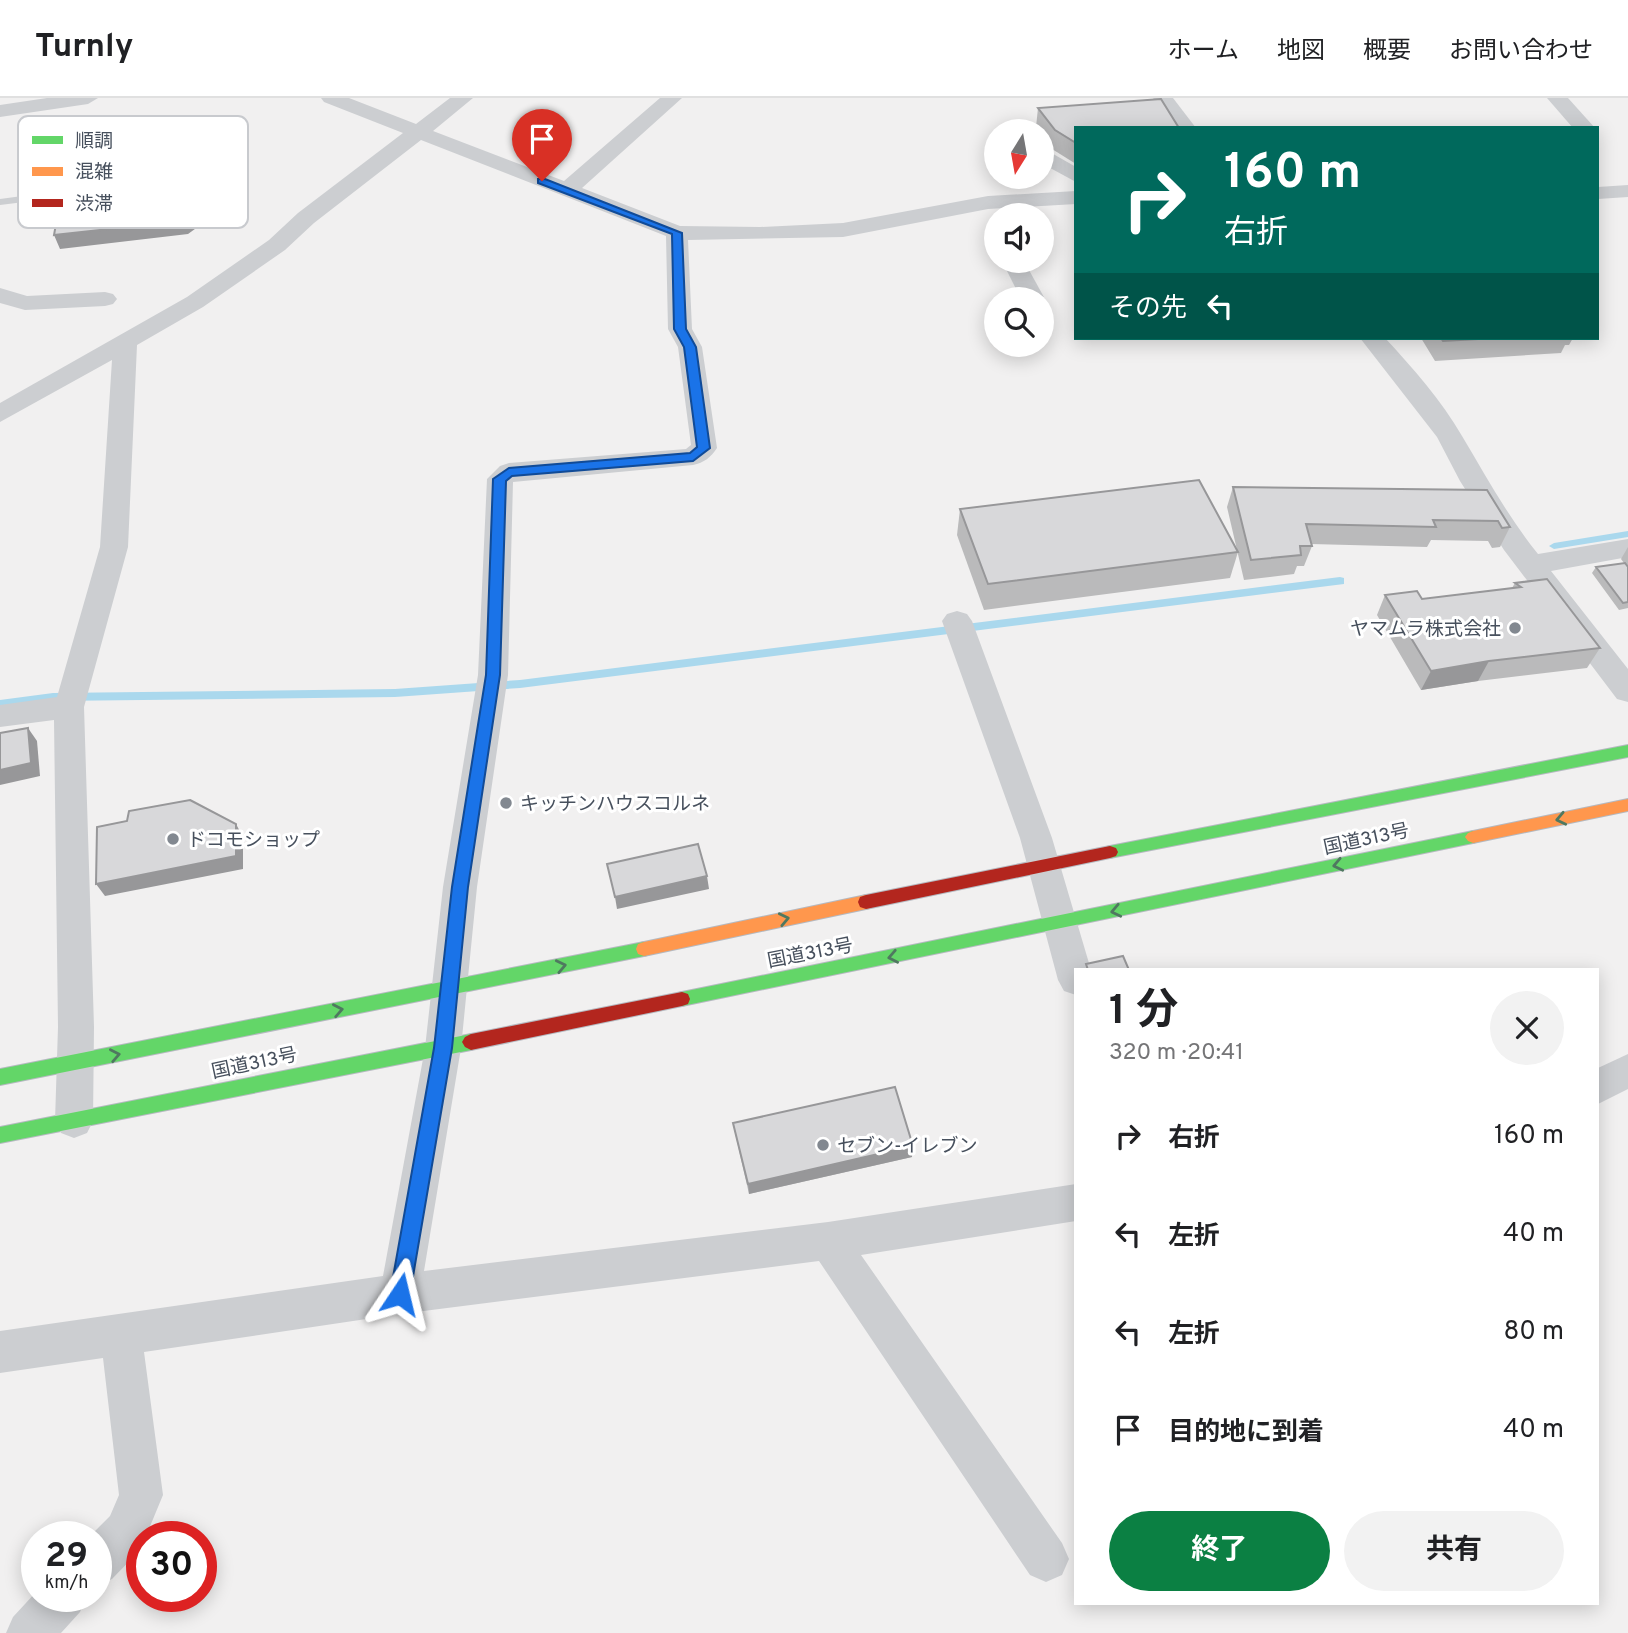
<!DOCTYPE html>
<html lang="ja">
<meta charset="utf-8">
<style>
:root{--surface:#fff;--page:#f2f2f2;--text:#202124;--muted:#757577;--line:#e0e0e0;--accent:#0b8043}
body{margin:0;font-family:Overpass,"Noto Sans JP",sans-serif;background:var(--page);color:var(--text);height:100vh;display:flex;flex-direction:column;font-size:26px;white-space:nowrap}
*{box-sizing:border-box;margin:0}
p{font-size:23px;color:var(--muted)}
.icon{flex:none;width:38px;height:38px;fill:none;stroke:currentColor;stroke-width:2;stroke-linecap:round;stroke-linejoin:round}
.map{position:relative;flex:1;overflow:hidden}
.panel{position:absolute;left:1074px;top:870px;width:525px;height:637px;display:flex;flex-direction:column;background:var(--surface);border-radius:0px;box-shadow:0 4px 18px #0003}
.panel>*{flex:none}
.banner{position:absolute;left:1074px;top:28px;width:525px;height:214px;border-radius:0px;box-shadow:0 4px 18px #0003;background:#00695c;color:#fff;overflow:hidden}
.needle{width:46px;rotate:191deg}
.controls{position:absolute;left:984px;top:21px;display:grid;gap:14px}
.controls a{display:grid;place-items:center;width:70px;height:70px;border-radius:50%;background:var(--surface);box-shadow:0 4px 18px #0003;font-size:35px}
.speed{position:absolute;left:21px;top:1423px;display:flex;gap:14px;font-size:35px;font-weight:700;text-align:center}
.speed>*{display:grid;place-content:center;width:91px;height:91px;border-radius:50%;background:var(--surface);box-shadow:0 4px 18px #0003;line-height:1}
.speed small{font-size:18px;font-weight:400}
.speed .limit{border:10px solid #d22;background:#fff;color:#111}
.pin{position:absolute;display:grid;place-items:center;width:60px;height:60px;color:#fff;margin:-72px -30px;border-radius:50% 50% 50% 0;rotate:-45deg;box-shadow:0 0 7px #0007}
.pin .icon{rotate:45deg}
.me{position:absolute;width:77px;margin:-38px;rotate:10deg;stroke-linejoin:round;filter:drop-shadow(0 0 5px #0008)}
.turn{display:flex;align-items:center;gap:24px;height:147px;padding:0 35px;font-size:32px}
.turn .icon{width:91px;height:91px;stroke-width:2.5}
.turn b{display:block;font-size:49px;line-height:60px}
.then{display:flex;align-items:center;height:66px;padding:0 35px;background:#0003;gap:14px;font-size:26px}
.round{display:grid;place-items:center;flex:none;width:74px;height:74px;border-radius:37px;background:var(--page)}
.headline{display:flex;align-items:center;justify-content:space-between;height:119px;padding:0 35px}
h1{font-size:42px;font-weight:700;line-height:52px}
.button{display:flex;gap:14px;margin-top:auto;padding:14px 35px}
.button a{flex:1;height:80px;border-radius:42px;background:var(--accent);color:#fff;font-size:28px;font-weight:700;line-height:80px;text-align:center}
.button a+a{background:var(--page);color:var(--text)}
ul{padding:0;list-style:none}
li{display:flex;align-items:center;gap:21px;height:98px;padding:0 35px}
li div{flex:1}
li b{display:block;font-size:26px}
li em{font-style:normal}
header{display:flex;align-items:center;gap:42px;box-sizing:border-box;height:98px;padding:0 35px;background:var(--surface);border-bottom:2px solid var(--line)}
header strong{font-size:33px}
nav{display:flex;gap:38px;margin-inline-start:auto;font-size:24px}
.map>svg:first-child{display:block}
</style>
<header>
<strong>Turnly</strong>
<nav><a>ホーム</a><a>地図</a><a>概要</a><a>お問い合わせ</a></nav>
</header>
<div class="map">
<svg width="1628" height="1535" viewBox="0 0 1628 1535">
<rect width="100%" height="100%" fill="#f1f0f0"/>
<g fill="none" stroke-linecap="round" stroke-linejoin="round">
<g fill="#aad8ed" fill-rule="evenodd">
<polygon points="1628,433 1628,439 1554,451 1549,448 1554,445"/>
<polygon points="1340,479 1344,480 1344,486 520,590 395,599 53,603 0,610 0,602 53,595 395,591 520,582"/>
</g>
<g stroke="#b5b9c0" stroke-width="2">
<g id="fast">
<polygon points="1628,647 1628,659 1110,760 1104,758 1102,754 1104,750 1110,748"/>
<polygon points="1473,733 1478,735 1481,739 1478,743 1473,745 682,908 676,906 674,901 676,896 682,894"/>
<polygon points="644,844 650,846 652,851 650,856 644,858 0,987 0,971"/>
<polygon points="471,936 477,939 480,944 477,949 471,952 0,1045 0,1029"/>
</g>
</g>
<g stroke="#b5b9c0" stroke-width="2">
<g id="slow">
<polygon points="1628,701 1628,713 1473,745 1468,743 1465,739 1468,735 1473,733"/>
<polygon points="866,797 872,799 874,804 872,809 866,811 644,858 638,856 636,851 638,846 644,844"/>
</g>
</g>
<g stroke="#b5b9c0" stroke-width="2">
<g id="jam">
<polygon points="1110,748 1116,750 1118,754 1116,758 1110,760 866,811 860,809 858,804 860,799 866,797"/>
<polygon points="682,894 688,896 690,901 688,906 682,908 471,952 465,949 462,944 465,939 471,936"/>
</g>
</g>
<polygon fill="#ccced1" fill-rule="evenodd" points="74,91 89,99 86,111 78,111 77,100 72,98 0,107 0,101"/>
<g fill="#ccced1" fill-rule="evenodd">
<polygon points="47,0 98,0 88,6 0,19 0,7"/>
<path d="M321,0h28l67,26 34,-26h23l-40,33 131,50 96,-83h22l-100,90 98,38 80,1 83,-4 145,-27 88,-5v13l-88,5 -145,28 -155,3 4,89 10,18 15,101c-6,9 -13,15 -24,17l-180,17 -5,193 -31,212 -16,161 -37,223 404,-49 248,-38v37l-215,34 201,288 7,16 -7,16 -16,7 -16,-7 -211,-314 -419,53 -256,38 19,143 -17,41h-4v12l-30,31 -16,7v-50h-6l20,-20 9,-21 -16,-137 -103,15v-42l383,-55 42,-228 18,-161 35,-212 9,-196 13,-13 9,-3 177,-14 5,-4 -13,-98 -10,-18 -2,-93 -245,-96 -107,83 -29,27 -82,57 -66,38 -9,202 -44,160 10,320 -1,94 -6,12 -13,5 -13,-5 -6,-12 3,-94 -4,-307 -54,7v-22l57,-8 43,-150 12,-187 -112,62v-19l187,-106 82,-57 29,-27 105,-80 -79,-31z"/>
<polygon points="1153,0 1173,0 1196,30 1175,30"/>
<polygon points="1547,0 1568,0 1595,30 1573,30"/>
<polygon points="1041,49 1076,69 1076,84 1041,65"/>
<polygon points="1628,87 1628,99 1598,101 1598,89"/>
<polygon points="1002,163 1024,163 1045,201 1041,206 1041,201 1021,201"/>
<polygon points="0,190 27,198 105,194 113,196 117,201 113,206 105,208 25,212 0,205"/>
<path d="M1360,240h25c27,29 57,63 77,98 24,40 46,81 76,118l90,-15v18l-77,14 77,98v33l-11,-3 -113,-149 -44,-69 -23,-44z"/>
<polygon points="957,513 967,516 972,523 1052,740 1091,872 1076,872 1076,897 1064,893 1058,882 1020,740 942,523 947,516"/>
<polygon points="1628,956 1628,991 1598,1006 1598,970"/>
<polygon points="37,1493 37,1498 87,1498 80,1514 61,1535 6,1535 13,1519"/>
</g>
<use href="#fast" fill="#63d668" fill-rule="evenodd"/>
<use href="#slow" fill="#ff974d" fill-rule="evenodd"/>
<use href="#jam" fill="#b3261e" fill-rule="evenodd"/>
</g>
<g fill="#bababb">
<polygon points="1038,10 1076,30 1076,66 1052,51 1041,37 1041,33 1039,33 1036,29"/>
<polygon points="1421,240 1573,240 1569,247 1565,247 1561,255 1435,263"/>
<polygon points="1233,389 1487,392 1510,429 1500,449 1492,450 1488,443 1431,442 1427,449 1311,446 1312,448 1304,468 1297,468 1294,476 1244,482 1227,409"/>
<polygon points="960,411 1238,454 1230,480 984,512 957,437"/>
<polygon points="1628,449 1628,510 1619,512 1592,475 1596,469 1624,465 1621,461"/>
<polygon points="1515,485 1600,550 1587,570 1478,583 1421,592 1377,517 1385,497 1422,501 1512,490"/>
<polygon points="733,1025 912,1059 749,1096 735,1035"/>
</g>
<g fill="#979799">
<polygon points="192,101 196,113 201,109 206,123 188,136 60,151 54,137 190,107"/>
<polygon points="1489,563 1478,583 1421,592 1431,573"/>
<polygon points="28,630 37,643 40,678 0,687 0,672"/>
<polygon points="236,726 243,739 243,771 105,798 96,786"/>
<polygon points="707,778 709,791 617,811 615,799"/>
<polygon points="913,1048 912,1059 749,1096 748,1086"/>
</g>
<g fill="#d8d8da" stroke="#979799" stroke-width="2">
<polygon points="1161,1 1179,30 1076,30 1076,45 1055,32 1038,10"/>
<polygon points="159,96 159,104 192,101 190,107 201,109 183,123 54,137 59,109 148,100 150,97"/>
<polygon points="1441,240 1496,240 1443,243"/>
<polygon points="1199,382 1238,454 988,486 960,411"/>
<polygon points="1233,389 1487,392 1510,429 1502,430 1498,423 1433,422 1436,429 1306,426 1312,448 1300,448 1301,457 1251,462"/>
<polygon points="1625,465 1628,469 1628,504 1623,505 1596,469"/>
<polygon points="1547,481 1600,550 1489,563 1431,573 1385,497 1417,493 1422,501 1521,489 1515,485"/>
<polygon points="28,630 31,665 0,672 0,635"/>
<polygon points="190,702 236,726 236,758 96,786 97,729 127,723 129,713"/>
<polygon points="698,746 707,778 615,799 607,766"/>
<polygon points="1123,858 1129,872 1088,872 1086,866"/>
<polygon points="895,989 913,1048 748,1086 733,1025"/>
</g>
<defs><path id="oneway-chevron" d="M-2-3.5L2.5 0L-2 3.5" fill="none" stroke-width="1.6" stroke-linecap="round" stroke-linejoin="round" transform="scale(1.75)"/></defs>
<g stroke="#4f7860">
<use href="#oneway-chevron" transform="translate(1561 721) rotate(168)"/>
<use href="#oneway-chevron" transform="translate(1338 767) rotate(168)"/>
<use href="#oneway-chevron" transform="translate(1116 813) rotate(168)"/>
<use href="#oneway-chevron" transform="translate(784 821) rotate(-12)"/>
<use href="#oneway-chevron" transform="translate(893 859) rotate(169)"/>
<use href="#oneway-chevron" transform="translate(561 868) rotate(-12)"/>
<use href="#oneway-chevron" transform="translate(338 912) rotate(-11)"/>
<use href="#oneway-chevron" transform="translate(115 957) rotate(-11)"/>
</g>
<polygon fill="#1a73e8" stroke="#114b97" stroke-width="2" points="538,81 545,81 682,135 686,231 696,249 710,350 693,363 512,378 506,383 500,577 468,789 452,950 410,1196 407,1203 400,1206 393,1203 390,1196 434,950 452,789 486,577 493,381 509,370 690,355 697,349 684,249 674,231 672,136 538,85"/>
<g fill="#828890" stroke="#fff" stroke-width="2.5">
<circle cx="1515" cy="530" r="7"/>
<circle cx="506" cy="705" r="7"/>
<circle cx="173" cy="741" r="7"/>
<circle cx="823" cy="1047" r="7"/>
</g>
<g text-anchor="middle" stroke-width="6" stroke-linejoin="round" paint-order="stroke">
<g font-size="19" fill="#47505d" stroke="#fff" text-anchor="start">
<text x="1501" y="537" text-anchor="end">ヤマムラ株式会社</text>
<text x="520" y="712">キッチンハウスコルネ</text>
<text x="187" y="748">ドコモショップ</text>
<text x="837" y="1054">セブン-イレブン</text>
</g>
<g font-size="19" fill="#47505d" stroke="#fff">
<text transform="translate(1366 740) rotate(-12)" y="7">国道313号</text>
<text transform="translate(810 854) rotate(-11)" y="7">国道313号</text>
<text transform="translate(254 964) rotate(-12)" y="7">国道313号</text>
</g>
</g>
<rect x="18" y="18" width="230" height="112" rx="10" fill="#fff" stroke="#c8cace" stroke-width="2"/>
<rect x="32" y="38" width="31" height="8" fill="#63d668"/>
<rect x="32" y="69" width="31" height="9" fill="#ff974d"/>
<rect x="32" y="101" width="31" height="8" fill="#b3261e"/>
<g font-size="19" fill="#47505d">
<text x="75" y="49">順調</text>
<text x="75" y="80">混雑</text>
<text x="75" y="112">渋滞</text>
</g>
</svg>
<div class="controls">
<a><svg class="needle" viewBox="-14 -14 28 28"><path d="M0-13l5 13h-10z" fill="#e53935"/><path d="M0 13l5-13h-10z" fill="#757577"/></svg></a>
<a><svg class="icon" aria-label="sound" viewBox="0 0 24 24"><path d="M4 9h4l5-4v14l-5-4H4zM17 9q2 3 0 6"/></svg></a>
<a><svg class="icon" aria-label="search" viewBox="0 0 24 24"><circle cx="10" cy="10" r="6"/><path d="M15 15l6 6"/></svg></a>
</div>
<div class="speed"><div>29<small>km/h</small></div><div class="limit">30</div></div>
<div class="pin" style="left:542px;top:83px;background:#d93025"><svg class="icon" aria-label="arrive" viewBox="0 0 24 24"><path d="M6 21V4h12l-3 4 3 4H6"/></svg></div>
<svg class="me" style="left:400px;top:1196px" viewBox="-20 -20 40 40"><path d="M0-17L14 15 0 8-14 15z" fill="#1a73e8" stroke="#fff" stroke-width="4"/></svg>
<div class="banner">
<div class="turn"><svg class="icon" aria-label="right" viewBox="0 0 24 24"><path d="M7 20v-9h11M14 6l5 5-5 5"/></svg><div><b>160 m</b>右折</div></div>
<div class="then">その先<svg class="icon" aria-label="left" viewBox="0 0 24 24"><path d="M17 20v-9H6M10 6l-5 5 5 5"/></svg></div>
</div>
<section class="panel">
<div class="headline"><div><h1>1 分</h1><p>320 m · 20:41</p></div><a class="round"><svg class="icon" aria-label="close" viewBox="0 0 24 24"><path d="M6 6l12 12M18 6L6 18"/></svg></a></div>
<ul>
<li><svg class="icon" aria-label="right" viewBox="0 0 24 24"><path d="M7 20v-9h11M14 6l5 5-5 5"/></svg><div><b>右折</b></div><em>160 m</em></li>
<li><svg class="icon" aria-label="left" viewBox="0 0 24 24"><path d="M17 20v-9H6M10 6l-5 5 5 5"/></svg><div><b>左折</b></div><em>40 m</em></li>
<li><svg class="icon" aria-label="left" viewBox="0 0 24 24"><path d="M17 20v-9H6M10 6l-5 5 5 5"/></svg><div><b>左折</b></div><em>80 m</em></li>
<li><svg class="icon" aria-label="arrive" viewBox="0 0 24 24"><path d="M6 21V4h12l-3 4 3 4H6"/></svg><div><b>目的地に到着</b></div><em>40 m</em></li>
</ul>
<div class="button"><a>終了</a><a>共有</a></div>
</section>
</div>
